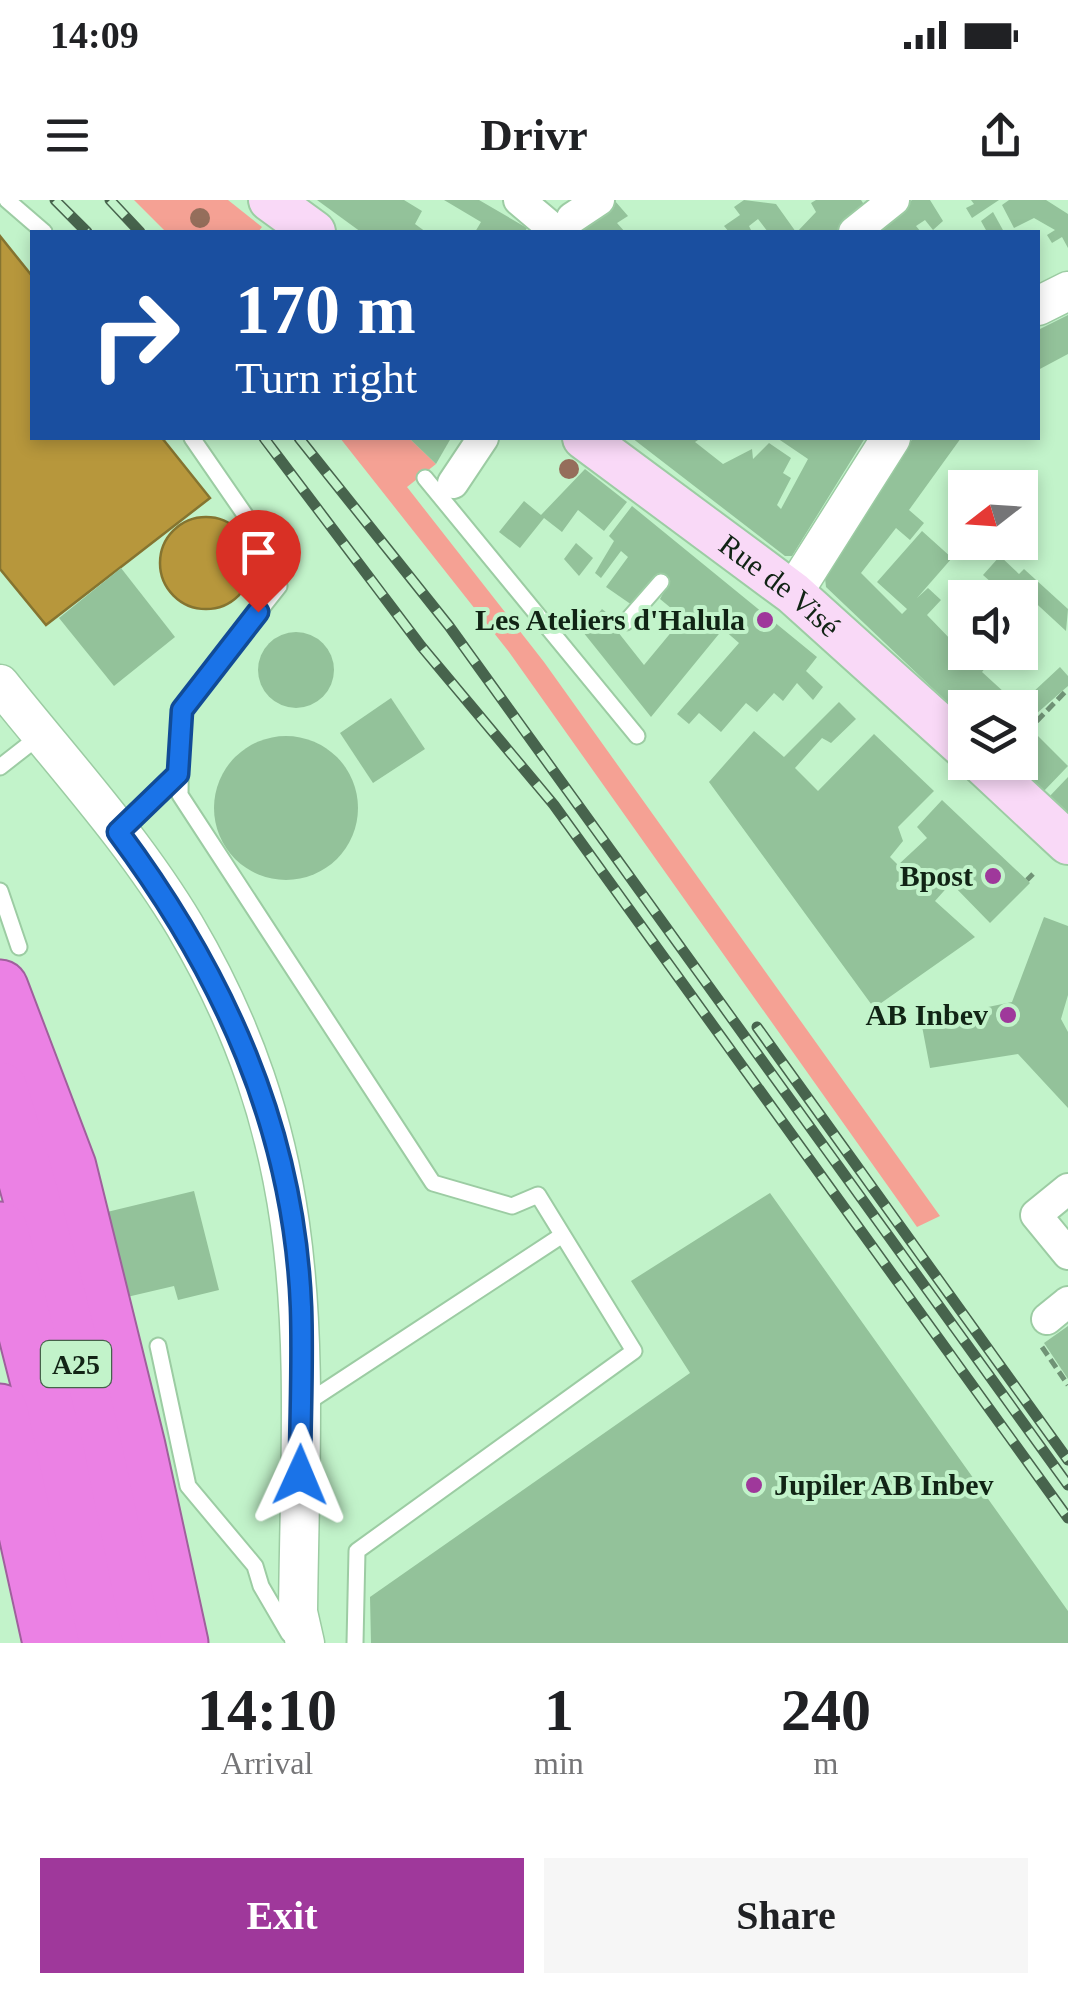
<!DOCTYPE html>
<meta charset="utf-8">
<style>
:root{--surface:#fff;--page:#f6f6f6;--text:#202124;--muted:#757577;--accent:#9f389b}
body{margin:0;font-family:Georgia,serif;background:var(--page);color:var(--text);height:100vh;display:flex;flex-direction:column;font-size:38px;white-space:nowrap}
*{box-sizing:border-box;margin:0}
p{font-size:32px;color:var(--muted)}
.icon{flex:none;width:55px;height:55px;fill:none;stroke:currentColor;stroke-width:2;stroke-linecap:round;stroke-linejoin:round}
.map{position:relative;height:1443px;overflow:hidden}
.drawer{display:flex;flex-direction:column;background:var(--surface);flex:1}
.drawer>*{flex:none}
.top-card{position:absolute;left:30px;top:30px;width:1010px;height:210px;border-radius:0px;box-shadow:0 5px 15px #0003;background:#1a4fa0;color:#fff;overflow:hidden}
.needle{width:65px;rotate:253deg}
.controls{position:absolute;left:948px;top:270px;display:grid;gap:20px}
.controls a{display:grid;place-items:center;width:90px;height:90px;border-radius:0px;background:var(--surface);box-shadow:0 5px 15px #0003;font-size:50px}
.pin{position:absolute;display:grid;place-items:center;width:85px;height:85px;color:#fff;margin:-102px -42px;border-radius:50% 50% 50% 0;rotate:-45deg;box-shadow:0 0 10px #0007}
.pin .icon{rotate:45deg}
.me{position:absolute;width:110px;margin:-55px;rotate:1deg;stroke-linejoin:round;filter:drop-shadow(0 0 8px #0008)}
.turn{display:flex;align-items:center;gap:35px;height:210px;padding:0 40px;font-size:45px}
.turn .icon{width:130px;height:130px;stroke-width:2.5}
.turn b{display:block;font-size:70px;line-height:85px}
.eta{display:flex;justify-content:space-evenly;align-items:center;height:170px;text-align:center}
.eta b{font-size:60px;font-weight:700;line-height:70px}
.action{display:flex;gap:20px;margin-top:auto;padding:20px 40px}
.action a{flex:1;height:115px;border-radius:0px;background:var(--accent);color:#fff;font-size:40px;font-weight:700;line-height:115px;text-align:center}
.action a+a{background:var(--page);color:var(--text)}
.status{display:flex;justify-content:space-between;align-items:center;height:70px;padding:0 50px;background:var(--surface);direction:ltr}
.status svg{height:28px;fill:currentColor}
header{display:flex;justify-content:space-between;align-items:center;height:130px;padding:0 40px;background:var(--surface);font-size:45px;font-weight:700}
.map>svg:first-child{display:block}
</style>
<div class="status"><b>14:09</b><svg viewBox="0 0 49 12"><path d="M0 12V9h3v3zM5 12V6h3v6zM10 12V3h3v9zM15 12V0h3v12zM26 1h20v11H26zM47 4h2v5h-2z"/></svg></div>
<header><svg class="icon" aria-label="menu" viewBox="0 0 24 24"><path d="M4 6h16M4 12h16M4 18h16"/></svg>Drivr<svg class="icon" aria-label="share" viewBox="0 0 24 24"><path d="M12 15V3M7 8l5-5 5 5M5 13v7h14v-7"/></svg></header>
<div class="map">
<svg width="1068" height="1443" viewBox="0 0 1068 1443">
<rect width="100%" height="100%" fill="#c2f3ca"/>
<g fill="#f5a194">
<polygon points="134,0 228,0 262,27 258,32 166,32"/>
<polygon points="340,238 409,238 436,264 407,287 544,462 940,1016 917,1027 509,452"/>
</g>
<g fill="#b7973c" stroke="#857430" stroke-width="2.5">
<polygon points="0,36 32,76 32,238 162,238 210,298 46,425 0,369"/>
<circle cx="206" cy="363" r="46"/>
</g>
<g fill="#93c29a">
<polygon points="317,0 404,0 422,11 415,24 426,32 361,32"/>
<polygon points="444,0 479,0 527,28 525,32 475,32 481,22"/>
<polygon points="744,0 776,4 796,32 768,32 758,19 749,26 752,32 729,32 724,26 740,15 734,7"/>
<polygon points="816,0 861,0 865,6 837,32 797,32 816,12 811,3"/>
<polygon points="912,0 930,0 943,21 933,30 925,20 916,26 921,32 874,32"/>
<polygon points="971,0 999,0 972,18 966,8 974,4"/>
<polygon points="1009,0 1046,0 1068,14 1068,48 1062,37 1052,43 1047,35 1055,30 1034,18 1014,28 1002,5"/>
<polygon points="615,1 628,16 617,23 625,32 581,32 576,27"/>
<polygon points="993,12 1004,32 987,32 981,21"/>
<polygon points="1068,115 1068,154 1038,170 1038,130"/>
<polygon points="409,238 451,238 436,264"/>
<polygon points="632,238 701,238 695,242 723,264 752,249 753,259 769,243 791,258 783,273 791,278 777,305 781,309 808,259 777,238 865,238 792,356 785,356"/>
<polygon points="913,238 961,238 909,310 924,323 910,340 896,328 861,373 902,414 907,409 877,382 922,331 952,358 917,398 928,388 941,400 927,415 955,444 965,432 965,452 998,452 982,472 1017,504 1013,508 965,508 965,519 826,387 825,378"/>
<polygon points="585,269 627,302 604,331 578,310 562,332 544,318 520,348 499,332 524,301 541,315"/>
<polygon points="632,306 817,457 806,471 823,487 813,500 797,483 783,501 774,493 757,512 746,503 721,532 699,513 689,524 677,514 739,443 723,429 651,517 583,432 602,409 618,422 614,427 644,465 683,418 660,399 667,386 656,377 632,405 606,387 628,357 621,351 601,378 595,373 614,341 609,336"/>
<polygon points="576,343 593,358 579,376 564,359"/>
<polygon points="1000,356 1019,374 1024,369 1068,409 1066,431 1027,395 1020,404 1020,398 997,398 1002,392 983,375"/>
<polygon points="121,368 175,437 114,486 59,418"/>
<circle cx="296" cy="470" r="38"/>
<polygon points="1060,467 1068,476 1068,486 1020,528 1020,508 1016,508"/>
<polygon points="391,498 425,549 373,583 340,533"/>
<polygon points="839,502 856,519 831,543 822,538 795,568 818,591 874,534 934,591 898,627 903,641 890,657 898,665 927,638 917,627 942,600 1030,683 990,723 951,683 935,701 975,737 874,808 709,582 754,531 784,557"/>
<polygon points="1035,533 1068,566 1042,593 1010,562 1020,562 1020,548"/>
<circle cx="286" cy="608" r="72"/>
<polygon points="1068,577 1068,617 1048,598"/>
<polygon points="1044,717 1068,726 1068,795 1061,819 1068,832 1068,908 1018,854 930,868 921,821 1012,802"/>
<polygon points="194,991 219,1090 178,1100 174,1086 127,1097 107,1012"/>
<polygon points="770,993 1068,1411 1068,1443 371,1443 370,1397 690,1173 631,1081"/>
<polygon points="1068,1126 1068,1179 1044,1143"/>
</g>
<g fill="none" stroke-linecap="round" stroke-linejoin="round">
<g stroke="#9ccca3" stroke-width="19">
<g id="service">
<polyline points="7,0 44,32"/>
<polyline points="192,238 261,338 279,386 181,510 180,595 433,983 512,1006 538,995 634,1151 357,1351 355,1443"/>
<polyline points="425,278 637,536"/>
<polyline points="626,422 661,382"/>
<polyline points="0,567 41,535"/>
<polyline points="121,629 178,574"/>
<polyline points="0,691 19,747"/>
<polyline points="158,1146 188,1286 255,1366 261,1386 289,1434"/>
<polyline points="305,1204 561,1036"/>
</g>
</g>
<g stroke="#9ccca3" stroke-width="34">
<g id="minor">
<polyline points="519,0 557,32"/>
<polyline points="572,18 599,0"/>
<polyline points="854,32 894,0"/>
<polyline points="453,283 483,238"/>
<polyline points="1068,989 1036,1015 1068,1054"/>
<polyline points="1047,1119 1068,1102"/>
</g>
</g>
<g stroke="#9ccca3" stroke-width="41">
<g id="tertiary">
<polyline points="1038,106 1068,91"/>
<polyline points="793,393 891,238"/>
<path d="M0,484c63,79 133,155 185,242 138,234 116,428 113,686l7,31"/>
</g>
</g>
<g stroke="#9ccca3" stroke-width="46">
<g id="secondary">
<polyline points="270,0 314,32"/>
<path id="s1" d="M584,238l209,155 172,155"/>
<polyline points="981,562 1068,643"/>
</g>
</g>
<g stroke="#9f609c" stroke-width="59">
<g id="motorway">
<polyline points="0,788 68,967 137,1246 180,1443"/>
<path d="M0,890c55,182 100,366 134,553"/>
<polyline points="0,1030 55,1245 95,1443"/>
<polyline points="0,1212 51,1443"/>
</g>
</g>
<g stroke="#709376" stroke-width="5" stroke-dasharray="10 5" stroke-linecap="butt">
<polyline points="1020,546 1031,527 1068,489"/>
<polyline points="1027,680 1033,674"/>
<polyline points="1042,1147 1068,1185"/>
</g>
<use href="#service" stroke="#fff" stroke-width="15"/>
<use href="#minor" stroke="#fff" stroke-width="30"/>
<use href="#tertiary" stroke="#fff" stroke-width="38"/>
<use href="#secondary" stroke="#f9d9f7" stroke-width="42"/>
<use href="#motorway" stroke="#eb81e4" stroke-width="55"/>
<g stroke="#47644d" stroke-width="11">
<g id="rail">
<polyline points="55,0 87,32"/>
<polyline points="110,0 140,32"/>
<polyline points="264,238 421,446 554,605 1068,1318"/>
<polyline points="299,238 449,426 1068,1285"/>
<polyline points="757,827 1068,1260"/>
</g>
</g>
<use href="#rail" stroke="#c2f3ca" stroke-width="8" stroke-dasharray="22" stroke-linecap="butt"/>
</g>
<g fill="#956e5b">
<circle cx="200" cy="18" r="10"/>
<circle cx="569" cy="269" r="10"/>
</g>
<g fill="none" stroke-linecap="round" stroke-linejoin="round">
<g stroke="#114b97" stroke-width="25">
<path id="route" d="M258,412l-76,98 -4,64 -60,58c105,141 176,296 183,475 2,56 -1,112 -1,168"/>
</g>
<use href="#route" stroke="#1a73e8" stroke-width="18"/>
</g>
<g fill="#9f389b" stroke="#c2f3ca" stroke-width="4">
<circle cx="765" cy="420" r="10"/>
<circle cx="993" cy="676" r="10"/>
<circle cx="1008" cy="815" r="10"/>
<circle cx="754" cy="1285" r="10"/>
</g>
<g text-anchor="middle" stroke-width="8" stroke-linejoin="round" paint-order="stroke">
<rect fill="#c2f3ca" stroke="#46624b" stroke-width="2.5" x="41" y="1141" width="70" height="46" rx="8"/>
<g font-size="28" font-weight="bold" fill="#112415">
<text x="76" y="1174">A25</text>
</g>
<g font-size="30" fill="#112415" stroke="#c2f3ca">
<text dy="10" stroke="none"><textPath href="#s1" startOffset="245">Rue de Visé</textPath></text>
</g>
<g font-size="30" font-weight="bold" fill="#112415" stroke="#c2f3ca" text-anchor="end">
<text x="745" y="430">Les Ateliers d'Halula</text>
<text x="973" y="686">Bpost</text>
<text x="988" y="825">AB Inbev</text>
<text x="774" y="1295" text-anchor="start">Jupiler AB Inbev</text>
</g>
</g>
</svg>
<div class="controls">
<a><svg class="needle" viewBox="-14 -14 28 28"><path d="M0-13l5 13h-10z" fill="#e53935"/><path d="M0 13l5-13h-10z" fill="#757577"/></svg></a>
<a><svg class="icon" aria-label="sound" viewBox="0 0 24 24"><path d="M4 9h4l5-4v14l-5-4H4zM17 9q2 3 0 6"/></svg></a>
<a><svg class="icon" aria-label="layers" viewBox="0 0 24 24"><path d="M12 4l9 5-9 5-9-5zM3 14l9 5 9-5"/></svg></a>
</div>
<div class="pin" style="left:258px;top:412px;background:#d93025"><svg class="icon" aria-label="arrive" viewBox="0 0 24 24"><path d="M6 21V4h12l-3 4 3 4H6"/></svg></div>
<svg class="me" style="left:300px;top:1275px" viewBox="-20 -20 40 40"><path d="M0-17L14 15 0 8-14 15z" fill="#1a73e8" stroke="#fff" stroke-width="4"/></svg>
<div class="top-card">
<div class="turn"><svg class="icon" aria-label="right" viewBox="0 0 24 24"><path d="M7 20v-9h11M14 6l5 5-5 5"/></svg><div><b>170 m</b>Turn right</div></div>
</div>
</div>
<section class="drawer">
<div class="eta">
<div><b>14:10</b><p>Arrival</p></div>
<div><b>1</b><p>min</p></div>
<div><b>240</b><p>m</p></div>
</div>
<div class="action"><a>Exit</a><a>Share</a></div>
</section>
